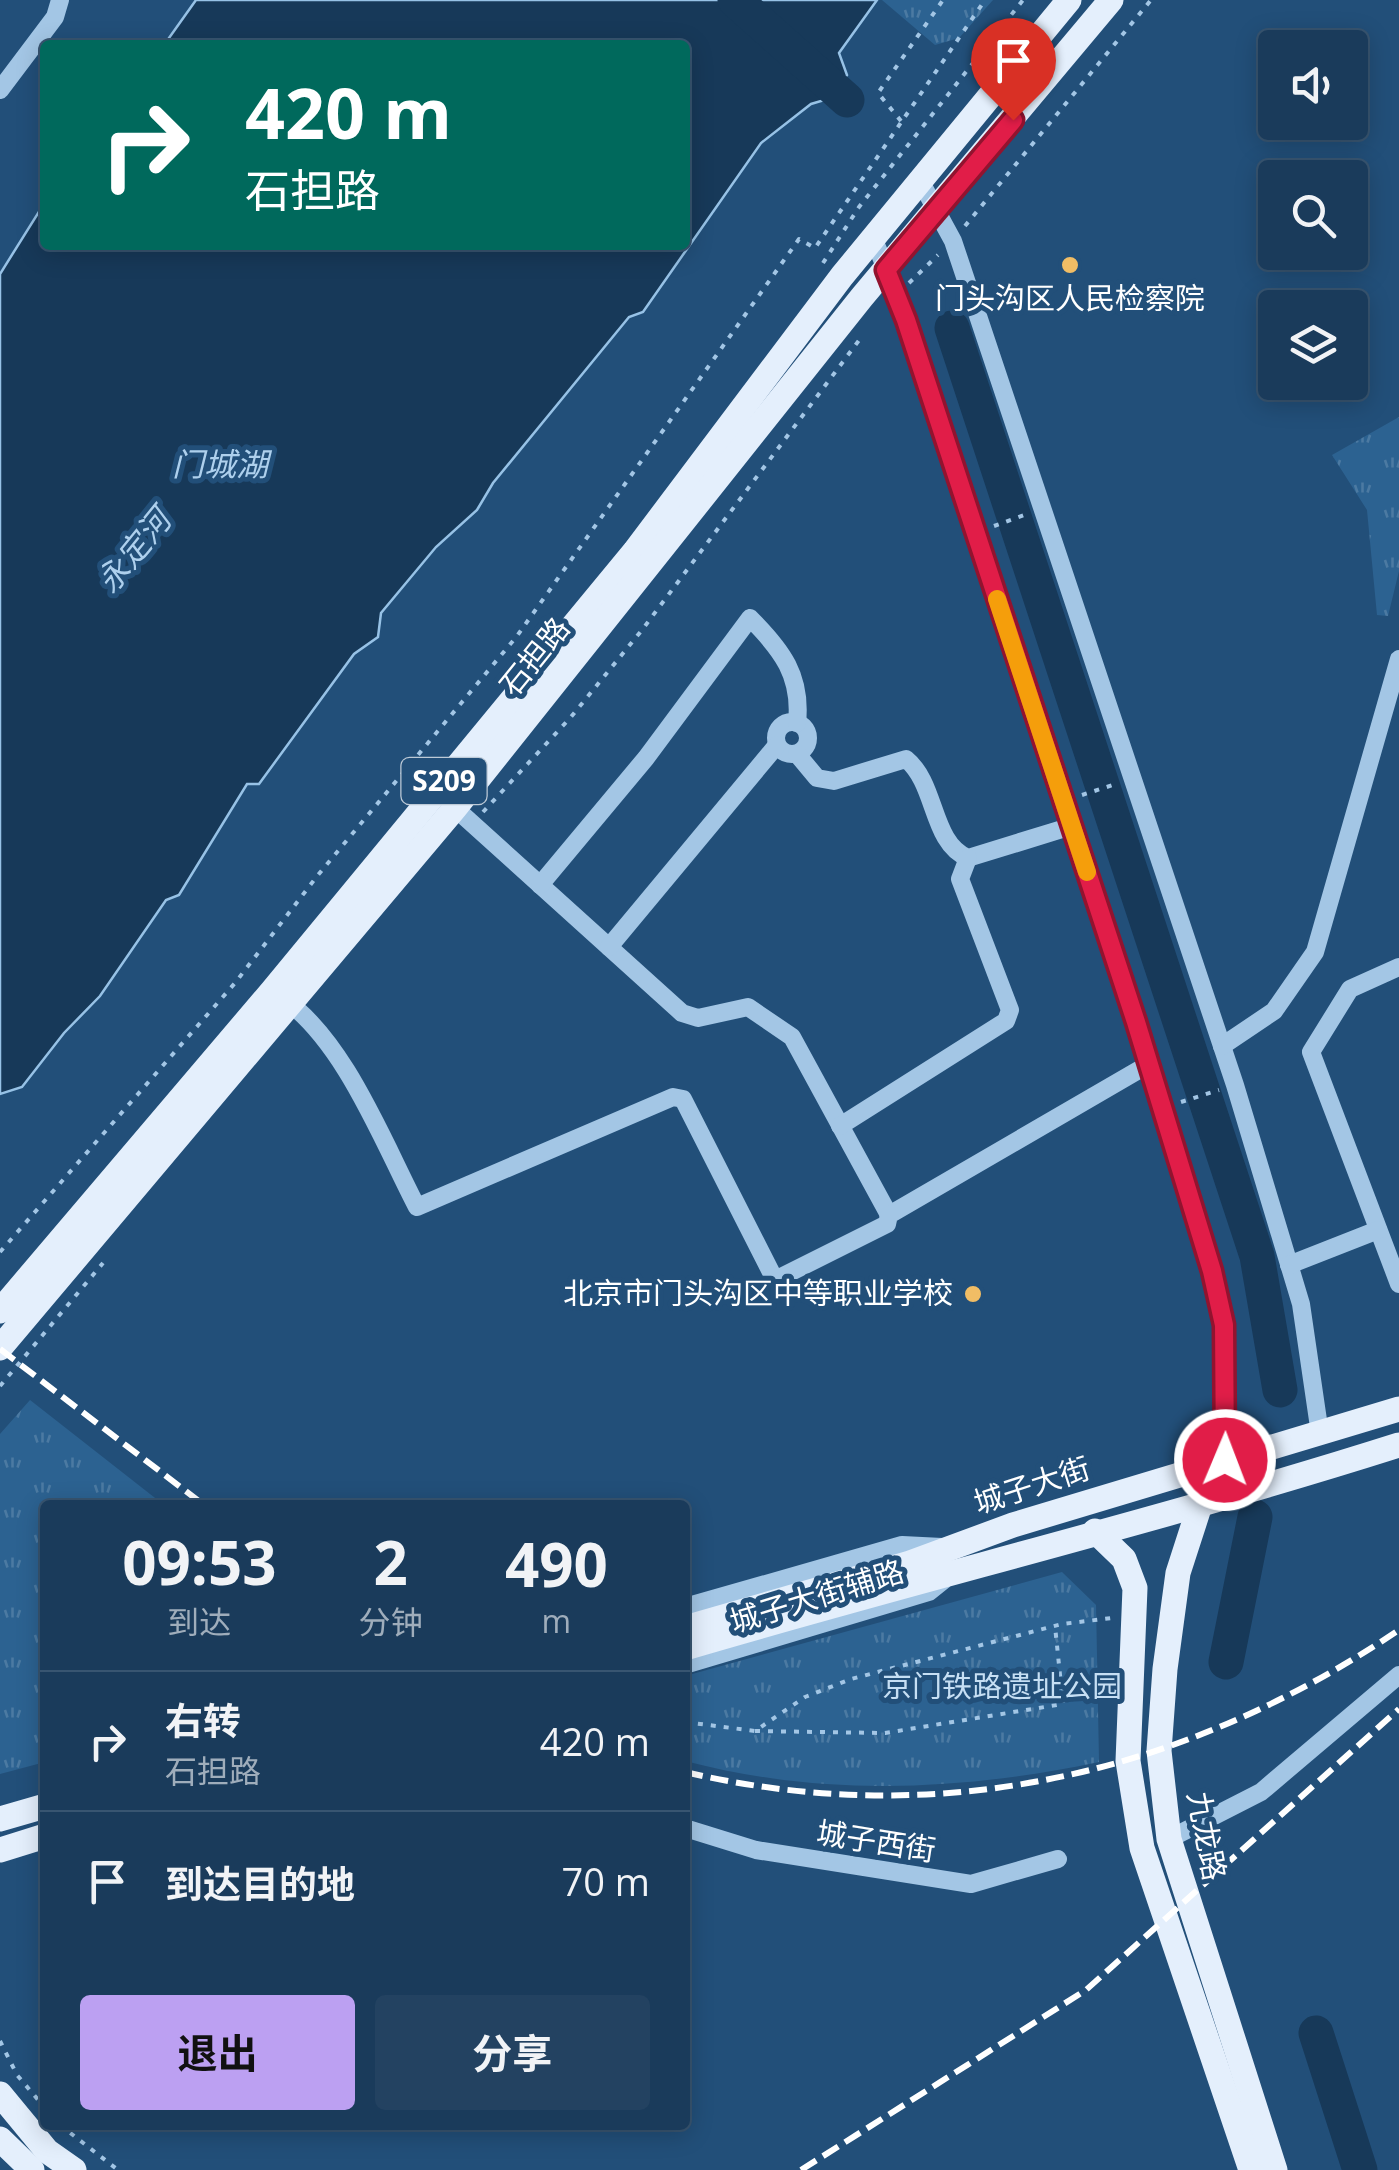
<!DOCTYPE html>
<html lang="zh">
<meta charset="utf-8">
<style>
:root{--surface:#1a3b5b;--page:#234261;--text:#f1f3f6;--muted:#9fadbb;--line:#385571;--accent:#bca0f2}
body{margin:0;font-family:"Open Sans","Noto Sans SC",sans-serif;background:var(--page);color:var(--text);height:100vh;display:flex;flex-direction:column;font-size:38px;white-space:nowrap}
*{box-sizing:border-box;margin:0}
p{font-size:32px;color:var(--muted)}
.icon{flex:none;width:55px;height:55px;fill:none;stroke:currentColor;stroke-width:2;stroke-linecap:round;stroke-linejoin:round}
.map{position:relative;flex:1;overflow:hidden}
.details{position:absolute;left:40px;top:1500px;width:650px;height:630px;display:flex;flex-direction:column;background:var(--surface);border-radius:10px;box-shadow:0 5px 25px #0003,0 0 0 2px var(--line)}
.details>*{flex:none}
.banner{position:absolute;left:40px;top:40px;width:650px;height:210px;border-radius:10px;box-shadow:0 5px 25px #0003,0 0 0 2px var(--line);background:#00695c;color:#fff;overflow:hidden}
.fabs{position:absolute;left:1258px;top:30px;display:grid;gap:20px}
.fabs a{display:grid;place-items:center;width:110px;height:110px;border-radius:10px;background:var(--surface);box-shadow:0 5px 25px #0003,0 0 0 2px var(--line);font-size:50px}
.pin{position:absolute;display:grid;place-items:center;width:85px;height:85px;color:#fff;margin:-102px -42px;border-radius:50% 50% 50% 0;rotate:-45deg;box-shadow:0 0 10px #0007}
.pin .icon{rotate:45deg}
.me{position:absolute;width:110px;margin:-55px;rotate:1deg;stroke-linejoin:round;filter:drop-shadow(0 0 8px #0008)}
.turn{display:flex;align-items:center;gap:35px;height:210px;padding:0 40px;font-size:45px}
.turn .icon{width:130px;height:130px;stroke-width:2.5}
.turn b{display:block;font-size:70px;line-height:85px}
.eta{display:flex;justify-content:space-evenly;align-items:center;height:170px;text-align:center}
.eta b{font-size:60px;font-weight:700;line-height:70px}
.cta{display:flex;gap:20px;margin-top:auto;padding:20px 40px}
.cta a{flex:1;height:115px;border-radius:10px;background:var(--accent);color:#111;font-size:40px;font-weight:700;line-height:115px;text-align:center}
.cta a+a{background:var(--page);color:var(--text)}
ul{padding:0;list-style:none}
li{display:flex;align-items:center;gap:30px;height:140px;padding:0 40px;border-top:2px solid var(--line)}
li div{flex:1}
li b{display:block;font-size:38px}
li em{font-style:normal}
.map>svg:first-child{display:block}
</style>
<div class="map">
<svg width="1399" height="2170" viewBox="0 0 1399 2170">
<defs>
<pattern id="park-tufts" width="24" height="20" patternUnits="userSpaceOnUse" patternTransform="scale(2.5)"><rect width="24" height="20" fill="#2c6291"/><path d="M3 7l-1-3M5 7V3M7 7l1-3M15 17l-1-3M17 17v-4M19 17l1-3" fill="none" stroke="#4c7aa2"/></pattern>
</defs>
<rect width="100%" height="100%" fill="#224f79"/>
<g fill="url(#park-tufts)">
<polygon points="882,0 993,0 959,38 935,45"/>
<polygon points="1399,417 1399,571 1388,616 1377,615 1367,510 1332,455"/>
<polygon points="30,1400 164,1505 45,1505 45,1762 0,1774 0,1434"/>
<path d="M1062,1572l34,33 3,157c-139,29 -276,35 -414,-1v-85z"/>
</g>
<polygon fill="#173959" stroke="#97c2e6" stroke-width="2.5" points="196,0 877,0 839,53 847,75 828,99 811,104 761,143 643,312 629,317 493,483 477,510 436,547 381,613 378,637 354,654 259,784 247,784 179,895 166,900 100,996 64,1033 22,1087 0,1094 0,274 45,202 45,245 685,245 685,45 164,45"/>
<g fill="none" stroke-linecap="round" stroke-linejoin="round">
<g stroke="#173959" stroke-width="35">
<polyline points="735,0 847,100"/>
<polyline points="952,328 1257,1256 1280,1390"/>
<polyline points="1226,1662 1255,1517"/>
<polyline points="1316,2033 1360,2170"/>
</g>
<g stroke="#a3c6e5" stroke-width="4" stroke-dasharray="5 8" stroke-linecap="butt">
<polyline points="901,121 878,93 943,0"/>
<polyline points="965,226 1151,0"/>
<polyline points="823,263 859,207 1023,0"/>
<polyline points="909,283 938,255"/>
<polyline points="994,526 1027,514"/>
<polyline points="1082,795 1116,784"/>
<polyline points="483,812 571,717 642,630 863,335"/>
<polyline points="1181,1102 1219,1090"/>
<polyline points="0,1252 235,983 318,875 517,636 799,239 815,248 985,0"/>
<polyline points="0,1386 103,1263"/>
<polyline points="685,1722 755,1731 805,1697 851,1679 1062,1624 1112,1618"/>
<polyline points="755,1731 885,1733 1063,1704 1055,1626"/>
<polyline points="0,2041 17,2075 45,2108"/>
<polyline points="60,2125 118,2170"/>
</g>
<g stroke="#a3c6e5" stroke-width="18">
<polyline points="0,90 55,17 60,0"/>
<polyline points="922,184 953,241 1235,1085 1301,1304 1320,1434"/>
<polyline points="874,240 907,320 1136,1022 1213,1271 1224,1325 1225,1460"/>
<circle cx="792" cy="738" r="16"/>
<path d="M797,754l20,24 17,3 72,-22c31,25 25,84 62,99l104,-32"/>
<polyline points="455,808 682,1013 698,1018 748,1007 792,1037 889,1215"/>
<path d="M540,885l106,-127 104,-140c32,32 52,58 47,105"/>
<polyline points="609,947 777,745"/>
<polyline points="1399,967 1350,989 1311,1052 1399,1284"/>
<path d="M281,997c63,42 102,145 136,210l256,-110 10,2 92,181 112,-56 2,-9 260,-151"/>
<polyline points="1222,1046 1274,1011 1315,952 1399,659"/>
<polyline points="840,1126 1006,1021 1010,1010 960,879 968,858"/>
<polyline points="1289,1265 1378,1230"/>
<polyline points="685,1607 902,1545 942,1547"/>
<polyline points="685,1665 929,1592 944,1580"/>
<polyline points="685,1828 756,1850 971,1884 1058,1859"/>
<polyline points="1169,1839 1261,1792 1399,1675"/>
</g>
<g stroke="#e4effc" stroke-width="25">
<polyline points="0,1311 272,991 635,551 842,276 1069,0"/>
<polyline points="0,1348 455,808 862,297 1111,0"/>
<polyline points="1200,1505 1178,1573 1165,1669 1159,1751 1169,1839 1275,2170"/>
<polyline points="1095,1531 1124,1559 1135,1588 1128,1761 1142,1848 1251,2170"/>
<polyline points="685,1628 910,1563 1013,1525 1399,1409"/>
<path d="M685,1648c237,-70 478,-128 714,-203"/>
<polyline points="0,1819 45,1806"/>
<polyline points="0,1850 45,1836"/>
<polyline points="0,2094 47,2151 74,2170"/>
<polyline points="0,2139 32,2170"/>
</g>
<g stroke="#fff" stroke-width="6" stroke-dasharray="18 8" stroke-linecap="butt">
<polyline points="0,1349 204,1505"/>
<path d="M685,1772c256,60 499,2 714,-142"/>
<polyline points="801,2170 1086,1990 1399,1709"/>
</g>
</g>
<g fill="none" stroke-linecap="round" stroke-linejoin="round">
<g stroke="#92132f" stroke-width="25">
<polyline id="route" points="1013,120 886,270 906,320 1136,1022 1212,1271 1224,1325 1225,1460"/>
</g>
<use href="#route" stroke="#e11d48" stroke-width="18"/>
<polyline stroke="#f59e0b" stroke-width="18" points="997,599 1087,872"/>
</g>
<g fill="#f1bd65" stroke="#224f79" stroke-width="4">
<circle cx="1070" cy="265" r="10"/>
<circle cx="973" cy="1294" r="10"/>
</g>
<g text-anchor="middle" stroke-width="10" stroke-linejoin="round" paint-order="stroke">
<rect fill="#224f79" stroke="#bdcad7" stroke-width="2.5" x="401.5" y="758" width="85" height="46" rx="8"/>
<g font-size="28" font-weight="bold" fill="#fff">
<text x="444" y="791">S209</text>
</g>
<g font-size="30" fill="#fff" stroke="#224f79">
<text x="1070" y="309">门头沟区人民检察院</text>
<text x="953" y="1304" text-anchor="end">北京市门头沟区中等职业学校</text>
</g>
<g font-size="30" fill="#fff" stroke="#224f79">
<text transform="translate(535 657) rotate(-51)" y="10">石担路</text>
<text transform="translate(1032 1486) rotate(-18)" y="10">城子大街</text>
<text transform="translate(817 1597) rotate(-17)" y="10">城子大街辅路</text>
<text transform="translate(1206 1836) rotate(79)" y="10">九龙路</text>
<text transform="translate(876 1842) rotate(9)" y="10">城子西街</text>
</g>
<g font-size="30" fill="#c6dff4" stroke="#224f79">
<text x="1002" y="1697">京门铁路遗址公园</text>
</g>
<g font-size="32" font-style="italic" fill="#aed0ed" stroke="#224f79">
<text x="220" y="476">门城湖</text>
<text transform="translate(134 551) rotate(-51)" y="11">永定河</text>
</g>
</g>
</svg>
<div class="fabs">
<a><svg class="icon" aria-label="sound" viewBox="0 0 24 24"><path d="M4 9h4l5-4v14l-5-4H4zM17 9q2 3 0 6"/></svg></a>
<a><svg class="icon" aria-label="search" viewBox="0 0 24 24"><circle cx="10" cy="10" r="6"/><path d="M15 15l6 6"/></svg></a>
<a><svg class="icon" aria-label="layers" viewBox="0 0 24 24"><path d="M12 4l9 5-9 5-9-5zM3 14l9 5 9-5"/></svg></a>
</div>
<div class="pin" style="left:1013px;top:120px;background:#d93025"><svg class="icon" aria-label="arrive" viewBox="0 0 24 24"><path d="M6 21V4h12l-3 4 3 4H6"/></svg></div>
<svg class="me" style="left:1225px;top:1460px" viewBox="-20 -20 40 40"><circle r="17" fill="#e11d48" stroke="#fff" stroke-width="3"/><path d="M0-11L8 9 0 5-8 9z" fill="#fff"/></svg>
<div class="banner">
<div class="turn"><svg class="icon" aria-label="right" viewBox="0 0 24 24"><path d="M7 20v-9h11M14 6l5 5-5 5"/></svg><div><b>420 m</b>石担路</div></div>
</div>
<section class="details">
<div class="eta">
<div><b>09:53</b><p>到达</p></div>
<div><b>2</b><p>分钟</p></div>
<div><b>490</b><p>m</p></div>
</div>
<ul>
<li><svg class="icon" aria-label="right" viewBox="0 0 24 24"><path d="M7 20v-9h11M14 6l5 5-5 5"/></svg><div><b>右转</b><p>石担路</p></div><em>420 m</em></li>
<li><svg class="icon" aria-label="arrive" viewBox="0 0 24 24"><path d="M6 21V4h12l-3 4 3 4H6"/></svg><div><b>到达目的地</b></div><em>70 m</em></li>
</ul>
<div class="cta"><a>退出</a><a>分享</a></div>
</section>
</div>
